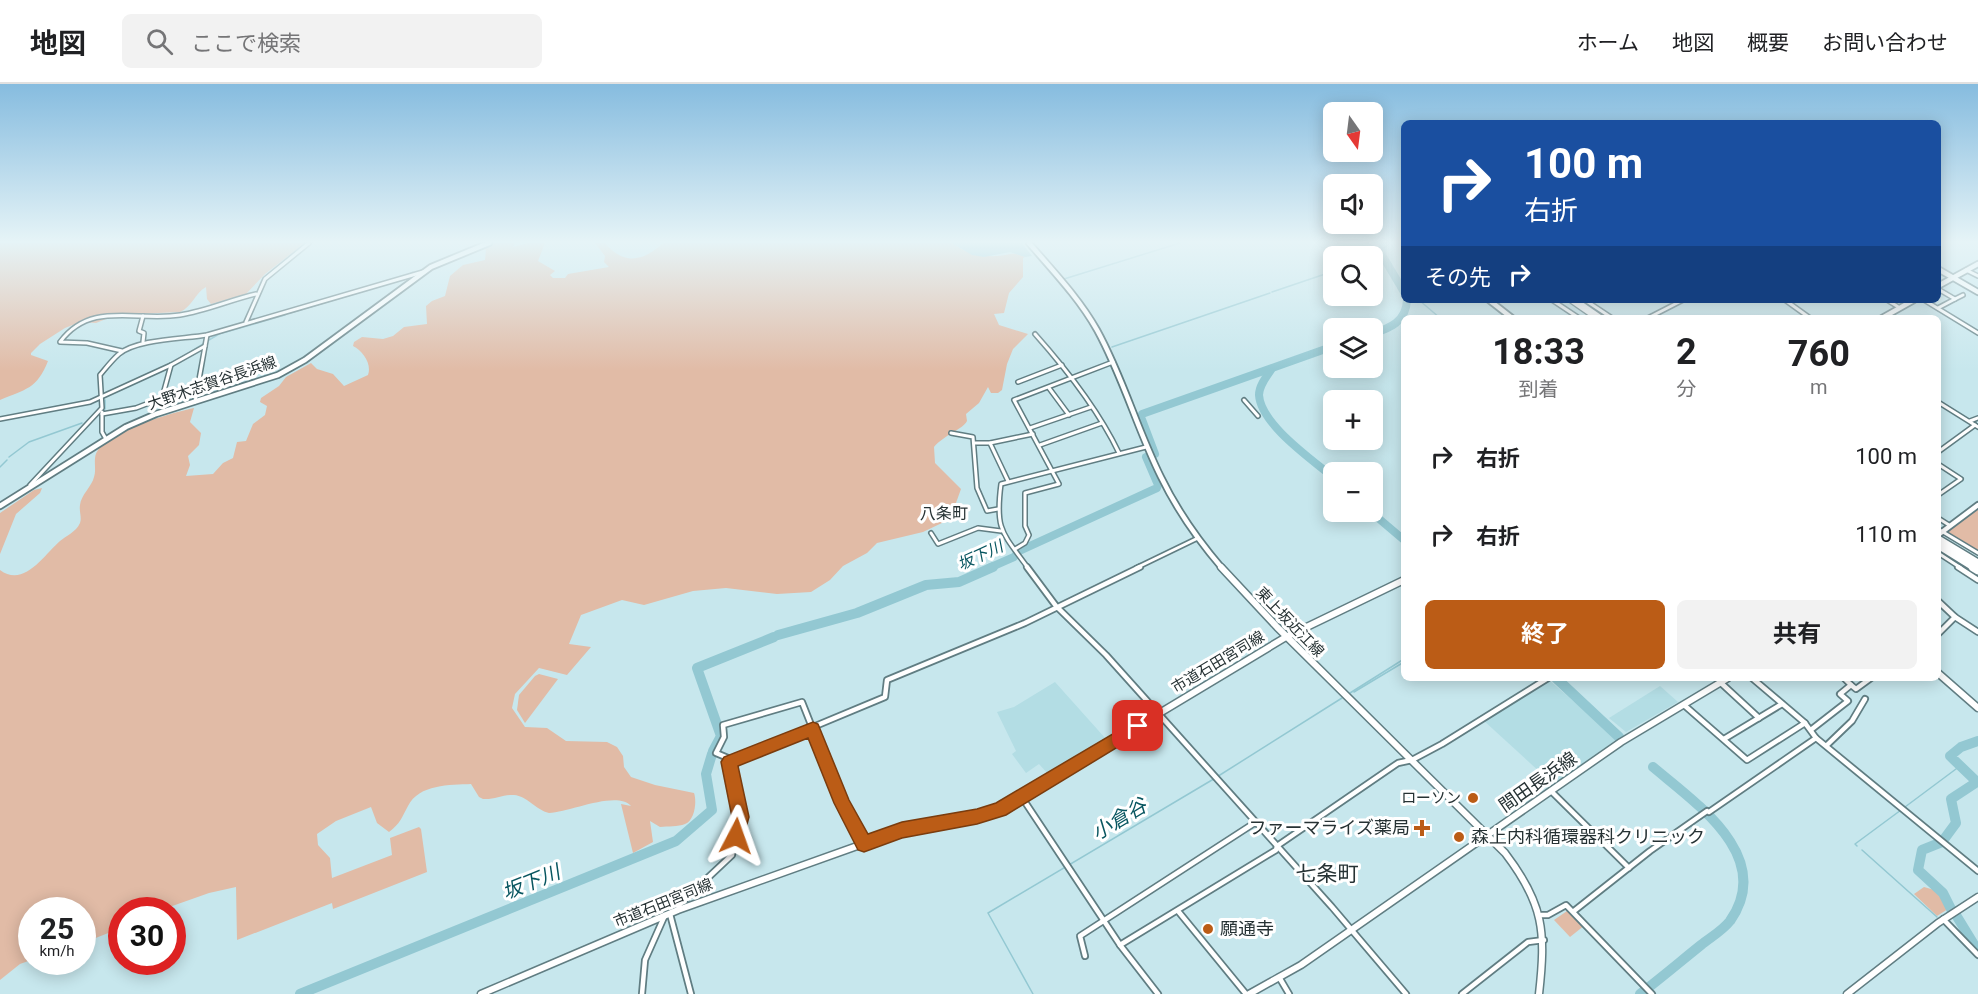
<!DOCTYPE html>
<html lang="ja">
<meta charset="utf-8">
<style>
:root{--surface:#fff;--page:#f2f2f2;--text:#202124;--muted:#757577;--line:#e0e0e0;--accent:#bb5c16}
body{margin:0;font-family:Roboto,"Noto Sans JP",sans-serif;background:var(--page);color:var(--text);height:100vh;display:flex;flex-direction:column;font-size:22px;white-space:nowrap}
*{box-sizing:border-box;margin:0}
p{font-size:20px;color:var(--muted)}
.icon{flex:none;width:33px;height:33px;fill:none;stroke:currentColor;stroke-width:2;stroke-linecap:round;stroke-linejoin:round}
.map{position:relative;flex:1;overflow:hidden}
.drawer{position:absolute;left:1401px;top:231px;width:540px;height:366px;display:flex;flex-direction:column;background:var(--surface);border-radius:9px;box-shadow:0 3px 15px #0003}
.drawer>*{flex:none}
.guide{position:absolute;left:1401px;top:36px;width:540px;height:183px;border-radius:9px;box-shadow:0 3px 15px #0003;background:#1a4fa0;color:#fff;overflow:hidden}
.needle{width:39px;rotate:166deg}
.tools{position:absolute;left:1323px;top:18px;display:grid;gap:12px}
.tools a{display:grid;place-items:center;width:60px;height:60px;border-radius:9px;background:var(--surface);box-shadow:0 3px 15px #0003;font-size:30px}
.speed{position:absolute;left:18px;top:813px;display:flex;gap:12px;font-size:30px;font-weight:700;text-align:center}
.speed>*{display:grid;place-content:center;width:78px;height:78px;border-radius:50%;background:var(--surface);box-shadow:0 3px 15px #0003;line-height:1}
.speed small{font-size:15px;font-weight:400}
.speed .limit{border:9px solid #d22;background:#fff;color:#111}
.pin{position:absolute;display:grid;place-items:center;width:51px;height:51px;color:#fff;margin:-26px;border-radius:12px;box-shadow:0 3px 9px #0006}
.me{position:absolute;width:66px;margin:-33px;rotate:4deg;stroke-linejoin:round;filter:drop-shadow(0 0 4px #0008)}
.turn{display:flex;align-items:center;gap:21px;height:126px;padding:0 24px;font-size:27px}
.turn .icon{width:78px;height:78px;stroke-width:2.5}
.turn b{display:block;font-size:42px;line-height:51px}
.then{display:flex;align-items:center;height:57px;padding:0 24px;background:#0003;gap:12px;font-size:22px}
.eta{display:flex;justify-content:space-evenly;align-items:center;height:102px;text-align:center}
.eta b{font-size:36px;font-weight:700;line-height:42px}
.cta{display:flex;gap:12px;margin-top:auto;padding:12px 24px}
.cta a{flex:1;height:69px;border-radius:9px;background:var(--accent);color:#fff;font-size:24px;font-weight:700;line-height:69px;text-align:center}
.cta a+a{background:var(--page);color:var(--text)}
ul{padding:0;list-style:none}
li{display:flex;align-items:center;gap:18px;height:78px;padding:0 24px}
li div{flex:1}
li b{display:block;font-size:22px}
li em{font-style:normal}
header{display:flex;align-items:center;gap:36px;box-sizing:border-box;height:84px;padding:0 30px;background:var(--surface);border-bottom:2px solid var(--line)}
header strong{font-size:28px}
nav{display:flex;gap:33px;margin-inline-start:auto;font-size:21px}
.search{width:420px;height:54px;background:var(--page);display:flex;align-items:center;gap:15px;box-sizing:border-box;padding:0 21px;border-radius:9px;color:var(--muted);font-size:22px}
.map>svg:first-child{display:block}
</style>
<header>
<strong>地図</strong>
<div class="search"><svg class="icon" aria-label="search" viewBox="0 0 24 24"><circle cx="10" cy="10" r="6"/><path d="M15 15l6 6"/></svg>ここで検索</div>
<nav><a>ホーム</a><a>地図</a><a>概要</a><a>お問い合わせ</a></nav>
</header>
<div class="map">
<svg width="1978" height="910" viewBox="0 0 1978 910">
<rect width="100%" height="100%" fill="#c7e7ed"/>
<g fill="#b3dde4">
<polygon points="1549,596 1617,655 1554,701 1483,636"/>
<polygon points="1055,598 1106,655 1049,691 1039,680 1026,689 1012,670 1016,667 997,628 1014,623"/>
<polygon points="1660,602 1678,618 1626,648 1609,634"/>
</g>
<g fill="#e1bba6">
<path d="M0,159h305l-40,31 -19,20 -35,10 -4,-5 -1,-12c-11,6 -14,20 -26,25l-64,3 -20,8 -16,-1 -15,6 -25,16 -9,9v2l17,6c-11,28 -22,28 -48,39z"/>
<path d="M493,159h22l-2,4 15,-4h17l-7,18 17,10 -5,4 3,3h12l3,-4 41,-7 -5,-5 1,-6 -10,-13h10c18,22 38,19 58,0h289c13,10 29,14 46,13 12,-1 15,-5 27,1l-2,1v19l-14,16 -5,20 -10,1 5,11 29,9 -15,15 -6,15 -5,26 -4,3h-7l-3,-6 -9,16 -13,11 1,7c-5,9 -23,14 -33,26l1,16 26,26 -9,25 -8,8 -21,10 -46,11 -10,10 -24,13 -13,14 -19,12 -34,2 -51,-6 -33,3 -49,14 -22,-5 -41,15 -12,29 22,3 -24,28 -28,-7 -24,26 -3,14 13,19 22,1 19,13 41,1 10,5 6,9 1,11 7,10 24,8 39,8c3,8 1,27 -9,31 -7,3 -17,2 -25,3l-10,-6 3,21 -20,11 -12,-49 10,2c-14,-16 -61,6 -82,7 -13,-3 -22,-17 -35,-18 -10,-1 -20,5 -31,4l-4,-2 -8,-13c-21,1 -52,0 -63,22 -6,11 -8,18 -19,26l-12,-9 -6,-16 -35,14 -19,13 1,11 12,13 2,20 60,-23 -2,-17 29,-11 2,2 6,43 -94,37 -1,-6 -95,37 -1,-53 -27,6 -48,17h-39l-1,18 -38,15 -1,-33h-50l-1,50 -11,4 -20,16v-410c24,18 44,-15 60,-29 6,-5 16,-9 20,-18 2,-6 -1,-11 0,-18 1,-10 12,-19 14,-28 3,-9 -2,-19 4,-27 13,-20 73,-37 96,-42l-4,14 11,11 -2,12 -11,11 2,9 -4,11 27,-2 10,-11 10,-5 4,-16 9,-1 7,-17 12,-9 2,-9 -7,-4 1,-4 18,-12 7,-9 25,-14 6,6 16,5 11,12 24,-11c4,-11 -5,-24 -15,-29l1,-4 8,-5 21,2 10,-3 11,-9 23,-3 -1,-18 6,-5 13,-5 5,-20 13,-11 22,-5 1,-10 -5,-1z"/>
<polygon points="42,404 40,409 16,430 0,470 0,429 34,406"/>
<polygon points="1978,425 1978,470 1943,450"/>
<polygon points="539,590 558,595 525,639 517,626 519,611 535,592"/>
<polygon points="1924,803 1938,807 1948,825 1937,832 1914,810"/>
<polygon points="1567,827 1572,827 1585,841 1570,853 1554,836"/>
</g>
<polygon fill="#93c8d2" points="952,159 1022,159 1032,172 1025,173 1010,168 984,173 972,171"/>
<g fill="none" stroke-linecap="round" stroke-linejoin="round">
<g stroke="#93c8d2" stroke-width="1.5">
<polyline points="1372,174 1382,171"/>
<polyline points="408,191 413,188"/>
<polyline points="1064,195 1180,159"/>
<polyline points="1272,208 1334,187"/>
<polyline points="1419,216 1440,234"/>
<polyline points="290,229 398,197"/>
<polyline points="209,256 219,250 285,231"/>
<polyline points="1112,263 1270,209"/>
<polyline points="181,274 203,260"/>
<polyline points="122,302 145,292"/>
<polyline points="105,316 105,325"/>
<polyline points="86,317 96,314"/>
<polyline points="54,323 82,318"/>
<polyline points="4,333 37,326"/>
<polyline points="9,373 29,358 82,339"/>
<polyline points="0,383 7,376"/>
<polyline points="1354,608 1404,578"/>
<polyline points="1350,609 1404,575"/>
<polyline points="1905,723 1960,682"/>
<polyline points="1857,762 1855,760 1901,726"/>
<polyline points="1862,766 1937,833"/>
<polyline points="1033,910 988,829 1212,696 1342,614"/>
</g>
<g stroke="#93c8d2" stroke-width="8">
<polyline points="1383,159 1382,171 1404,208"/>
<path d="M1372,250c18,-6 34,-12 35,-34"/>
<path d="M1271,286c-5,7 -12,16 -12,25 2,30 54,65 75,83"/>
<polyline points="1155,370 1141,333 1142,330 1334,262"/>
<polyline points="1371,428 1404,456"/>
<polyline points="989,484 1014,473 1019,467 1157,404 1158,401 1146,373"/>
</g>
<g stroke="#93c8d2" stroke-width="10">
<polyline points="778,551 857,529 926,501 959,498 993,483"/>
<polyline points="1556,594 1619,653"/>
<polyline points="713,667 721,652 697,584 774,553"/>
<polyline points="1951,825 1943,809 1918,786 1922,766 1942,758 1956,739 1951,715 1977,698 1950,672 1961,663 1978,657"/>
<polyline points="1956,831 1978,867"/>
<polyline points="300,910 676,757 712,726 706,690 712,670"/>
<path d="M1640,910c21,-16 41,-33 61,-49 10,-8 21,-14 29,-24 45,-64 -33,-117 -77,-154"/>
</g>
<g stroke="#607d82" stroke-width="6">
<g id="minor-far1">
<polyline points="1966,186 1978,192"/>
<polyline points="1938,205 1955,215 1938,224"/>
<polyline points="1955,215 1963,211"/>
<polyline points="1552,216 1579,234"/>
<polyline points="1585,216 1612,234"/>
<polyline points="1785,216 1810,234"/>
<polyline points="1887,216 1900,224"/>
<polyline points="1924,216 1978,249"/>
<polyline points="143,232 139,247 144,249 143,258"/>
<polyline points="1648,234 1683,216"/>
<polyline points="246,238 265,195 309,159"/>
<path d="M1035,250c32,36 63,75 84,119"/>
<path d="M122,267l-35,-8 -27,-1c31,-42 76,-20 120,-27 26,-4 50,-15 76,-21"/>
<polyline points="1018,298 1062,281"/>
<polyline points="1049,304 1069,331"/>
<polyline points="1244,316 1258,332"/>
<polyline points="195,318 207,251"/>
<polyline points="1938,318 1978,343"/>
<polyline points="102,328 102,348 106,355"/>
<polyline points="102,330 136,324 162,314 171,281 205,262"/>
<polyline points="0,335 90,318 171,281"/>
<polyline points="1970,337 1978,334"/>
<polyline points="1030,344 1091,323"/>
<polyline points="951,349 973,353 977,404 987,427 998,425"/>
<polyline points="975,359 990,359 1033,350"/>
<polyline points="990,359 1008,397"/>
<polyline points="1040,361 1102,339"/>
<polyline points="1938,368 1975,341"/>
<polyline points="1938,380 1961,395 1938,411"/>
<path d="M30,401l72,-77 -2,-33c6,-7 12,-15 19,-21 18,-15 64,-15 88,-19l216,-63"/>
<polyline points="1938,434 1949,441"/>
<polyline points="1938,445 1978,469"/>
<polyline points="931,449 938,460 978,444 1001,447"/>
<polyline points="1015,465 1025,459 1029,451 1025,442 1025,409 1059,400 1014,316 1113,278"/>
<polyline points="1938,469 1961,484"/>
<path d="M1028,484c-26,-36 -33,-38 -27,-84l145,-37"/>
<polyline points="1136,484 1198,454"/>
</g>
</g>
<g stroke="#607d82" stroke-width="8">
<g id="minor">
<polyline points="1027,483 1056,522 1106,571 1332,823 1406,910"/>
<polyline points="1958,483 1978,496"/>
<polyline points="1938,517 1955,533 1978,548"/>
<polyline points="1938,550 1955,533"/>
<polyline points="1752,594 1805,639"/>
<polyline points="1721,599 1759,634"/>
<polyline points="1851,601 1856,605 1871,594"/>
<polyline points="1684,621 1747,676 1805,639 1816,654 1978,787"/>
<polyline points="1812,645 1848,617 1840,610 1851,601 1844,594"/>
<polyline points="1724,655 1782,620"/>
<polyline points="1827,661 1852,637 1865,615"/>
<polyline points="729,678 728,674 716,669 724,653 723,641 802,618 842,719 864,760"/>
<polyline points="1551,707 1629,784"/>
<polyline points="1021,712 1120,861 1276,766 1277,762 1398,679 1412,676 1442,660 1548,594"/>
<polyline points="1709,728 1816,654"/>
<polyline points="678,826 680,820 732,771 740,733 729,678 885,613 887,596 1025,539 1140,483"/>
<polyline points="1178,827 1246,910"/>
<polyline points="1574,827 1650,767 1707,727"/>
<polyline points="670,830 691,910"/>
<polyline points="1541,831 1548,831 1566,821 1652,910"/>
<polyline points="1943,835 1978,871"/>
<polyline points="1120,861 1158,910"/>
<polyline points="1085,872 1080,852 1256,738"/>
<polyline points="1279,893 1289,910"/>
<polyline points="642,910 645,876 665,831"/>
<polyline points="1462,910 1528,858 1544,856"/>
</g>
</g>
<g stroke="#607d82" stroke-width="8">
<g id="tertiary-far1">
<polyline points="1938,202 1978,180"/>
<polyline points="1489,216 1512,234"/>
<polyline points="1882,234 1914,216"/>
</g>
</g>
<g stroke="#607d82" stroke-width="9">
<g id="tertiary">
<polyline points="1938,589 1978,624"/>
<polyline points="481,910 678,826 902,746 977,733 1000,725 1286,553 1404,496"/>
<polyline points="1847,910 1938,839 1978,813"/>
</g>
</g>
<g stroke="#607d82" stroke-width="8">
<g id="secondary-far1">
<path d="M1029,159c24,28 50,55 68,87 26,47 40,99 64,147 16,33 37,63 61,91"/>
<polyline points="1938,185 1978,208"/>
<polyline points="0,422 126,343 156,330 278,291 305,276 431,183 489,159"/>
<polyline points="1938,451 1978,421"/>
</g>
</g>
<g stroke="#607d82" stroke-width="9">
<g id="secondary">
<path d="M1221,483l56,60 228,226c39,51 41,79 34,141"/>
<polyline points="1249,910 1301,881 1621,658 1728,594"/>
</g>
</g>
<g stroke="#607d82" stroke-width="10">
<g id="motorway-far1">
<polyline points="1573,216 1599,234"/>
<polyline points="1938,455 1978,479"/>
<polyline points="1938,461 1975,484"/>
</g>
</g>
<g stroke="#607d82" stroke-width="12">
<polyline id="motorway" points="1973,483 1978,486"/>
</g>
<use href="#minor-far1" stroke="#fff" stroke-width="3"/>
<use href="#minor" stroke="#fff" stroke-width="4.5"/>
<use href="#tertiary-far1" stroke="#fff" stroke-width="4.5"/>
<use href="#tertiary" stroke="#fff" stroke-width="6"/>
<use href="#secondary-far1" stroke="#fff" stroke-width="4.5"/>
<use href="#secondary" stroke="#fff" stroke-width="6"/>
<use href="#motorway-far1" stroke="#fff" stroke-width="7"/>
<use href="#motorway" stroke="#fff" stroke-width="9"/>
</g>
<linearGradient id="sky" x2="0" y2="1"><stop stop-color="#86bcdf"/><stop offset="0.55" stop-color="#e6f4f7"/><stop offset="1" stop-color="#e6f4f7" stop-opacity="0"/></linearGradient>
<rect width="1978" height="287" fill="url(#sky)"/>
<polygon fill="#bb5c16" stroke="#7a3c0e" stroke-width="1.5" points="1138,635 1144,637 1146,642 1144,647 1006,731 977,740 902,754 864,768 858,766 834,719 808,654 738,682 749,733 742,758 736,760 730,758 728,752 732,733 721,678 724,673 813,638 818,640 849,716 868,750 902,738 977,725 996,719"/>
<g fill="#bb5c16" stroke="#fff" stroke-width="2">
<circle cx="1473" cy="714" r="6"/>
<path d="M1419 735h6v6h6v6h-6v6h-6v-6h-6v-6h6z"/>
<circle cx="1459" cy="753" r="6"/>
<circle cx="1208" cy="845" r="6"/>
</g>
<g text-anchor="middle" stroke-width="6" stroke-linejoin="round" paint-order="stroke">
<g font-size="15" fill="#263234" stroke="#fff">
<text transform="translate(212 299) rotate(-19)" y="5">大野木志賀谷長浜線</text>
<text transform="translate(1290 538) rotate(46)" y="5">東上坂近江線</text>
<text transform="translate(1218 578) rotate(-31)" y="5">市道石田宮司線</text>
<text transform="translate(663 819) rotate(-22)" y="5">市道石田宮司線</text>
</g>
<g font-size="15" fill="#263234" stroke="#fff" text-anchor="end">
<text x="1461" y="719">ローソン</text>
</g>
<g font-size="16" fill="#263234" stroke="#fff">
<text x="944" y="435">八条町</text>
</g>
<g font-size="16" font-style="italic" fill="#085660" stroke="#fff">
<text transform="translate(980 471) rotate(-25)" y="6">坂下川</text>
</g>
<g font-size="18" fill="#263234" stroke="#fff">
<text transform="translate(1538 698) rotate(-35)" y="6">間田長浜線</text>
</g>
<g font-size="18" fill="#263234" stroke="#fff" text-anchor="start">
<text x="1410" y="750" text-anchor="end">ファーマライズ薬局</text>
<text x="1471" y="759">森上内科循環器科クリニック</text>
<text x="1220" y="851">願通寺</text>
</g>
<g font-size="20" font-style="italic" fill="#085660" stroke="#fff">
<text transform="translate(1119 735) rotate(-31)" y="7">小倉谷</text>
<text transform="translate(531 798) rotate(-22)" y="7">坂下川</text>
</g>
<g font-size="21" fill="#263234" stroke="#fff">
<text x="1327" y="797">七条町</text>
</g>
</g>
</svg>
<div class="tools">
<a><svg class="needle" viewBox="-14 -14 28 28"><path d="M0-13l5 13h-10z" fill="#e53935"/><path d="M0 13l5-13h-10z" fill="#757577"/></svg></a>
<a><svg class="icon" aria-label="sound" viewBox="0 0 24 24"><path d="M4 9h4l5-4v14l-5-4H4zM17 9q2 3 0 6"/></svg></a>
<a><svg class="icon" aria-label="search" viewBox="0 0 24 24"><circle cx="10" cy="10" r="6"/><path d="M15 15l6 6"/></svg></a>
<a><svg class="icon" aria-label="layers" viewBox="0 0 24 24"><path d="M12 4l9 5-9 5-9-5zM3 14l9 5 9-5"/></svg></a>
<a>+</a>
<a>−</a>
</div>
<div class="speed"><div>25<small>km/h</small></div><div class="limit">30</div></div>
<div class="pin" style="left:1138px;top:642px;background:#d93025"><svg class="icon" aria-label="arrive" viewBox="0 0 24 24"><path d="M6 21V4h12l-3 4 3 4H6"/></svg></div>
<svg class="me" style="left:736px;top:752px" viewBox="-20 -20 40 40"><path d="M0-17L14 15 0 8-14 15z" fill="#bb5c16" stroke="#fff" stroke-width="4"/></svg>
<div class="guide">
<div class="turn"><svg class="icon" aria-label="right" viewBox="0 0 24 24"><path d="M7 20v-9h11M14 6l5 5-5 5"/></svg><div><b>100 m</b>右折</div></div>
<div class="then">その先<svg class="icon" aria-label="right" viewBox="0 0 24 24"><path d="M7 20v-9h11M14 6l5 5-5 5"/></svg></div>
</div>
<section class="drawer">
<div class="eta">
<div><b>18:33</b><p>到着</p></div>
<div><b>2</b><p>分</p></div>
<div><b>760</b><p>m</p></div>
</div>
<ul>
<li><svg class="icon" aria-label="right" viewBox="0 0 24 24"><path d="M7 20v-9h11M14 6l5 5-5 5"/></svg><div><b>右折</b></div><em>100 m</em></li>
<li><svg class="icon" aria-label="right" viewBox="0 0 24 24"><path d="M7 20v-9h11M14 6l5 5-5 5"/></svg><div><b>右折</b></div><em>110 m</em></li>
</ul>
<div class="cta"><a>終了</a><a>共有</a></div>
</section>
</div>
